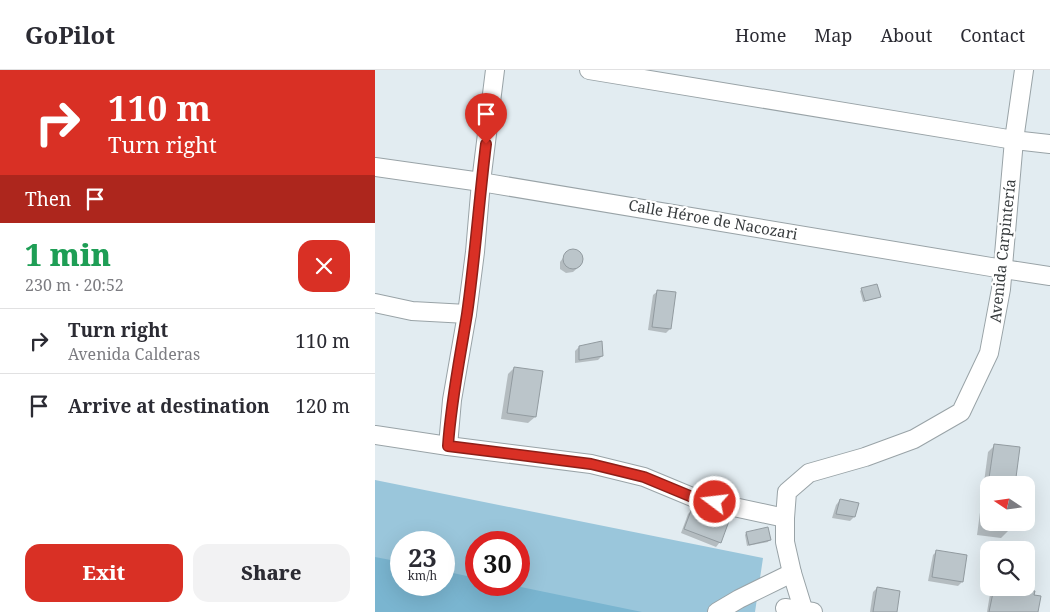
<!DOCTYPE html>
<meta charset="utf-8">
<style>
:root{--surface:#fff;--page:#f2f2f3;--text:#2b2b33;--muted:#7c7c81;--line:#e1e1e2;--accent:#d93025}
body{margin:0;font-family:"Noto Serif",serif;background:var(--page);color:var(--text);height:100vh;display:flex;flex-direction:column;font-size:19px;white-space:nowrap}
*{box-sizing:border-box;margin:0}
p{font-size:16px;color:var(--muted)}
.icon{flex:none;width:28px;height:28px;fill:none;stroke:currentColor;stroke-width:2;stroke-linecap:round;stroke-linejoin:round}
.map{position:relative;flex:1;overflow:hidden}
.panel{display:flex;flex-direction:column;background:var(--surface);width:375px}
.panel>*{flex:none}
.guide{background:#d93025;color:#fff;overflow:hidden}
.needle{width:32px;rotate:283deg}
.fabs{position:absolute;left:605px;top:406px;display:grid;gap:10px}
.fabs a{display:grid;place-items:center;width:55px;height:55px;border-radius:10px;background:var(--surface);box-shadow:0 5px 20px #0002;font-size:25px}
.speed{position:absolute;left:15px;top:461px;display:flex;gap:10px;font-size:25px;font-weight:700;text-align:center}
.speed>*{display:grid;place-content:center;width:65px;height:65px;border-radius:50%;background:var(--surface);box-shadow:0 5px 20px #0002;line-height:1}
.speed small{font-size:12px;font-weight:400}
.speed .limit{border:8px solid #d22;background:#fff;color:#111}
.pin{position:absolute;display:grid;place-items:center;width:42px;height:42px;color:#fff;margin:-51px -21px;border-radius:50% 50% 50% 0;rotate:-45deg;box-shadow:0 0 5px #0007}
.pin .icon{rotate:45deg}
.me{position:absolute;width:55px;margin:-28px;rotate:285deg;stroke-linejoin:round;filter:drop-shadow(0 0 4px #0008)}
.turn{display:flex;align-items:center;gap:18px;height:105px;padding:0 25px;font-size:22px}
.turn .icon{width:65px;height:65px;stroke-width:2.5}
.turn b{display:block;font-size:35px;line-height:42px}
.then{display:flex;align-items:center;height:48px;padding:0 25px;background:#0003;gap:10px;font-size:19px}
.round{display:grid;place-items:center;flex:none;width:52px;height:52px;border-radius:15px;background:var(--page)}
.head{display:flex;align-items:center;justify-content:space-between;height:85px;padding:0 25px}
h1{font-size:30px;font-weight:800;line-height:38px;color:#1e9e55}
.action{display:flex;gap:10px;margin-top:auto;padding:10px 25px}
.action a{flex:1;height:58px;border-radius:15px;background:var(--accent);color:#fff;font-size:20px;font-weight:800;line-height:58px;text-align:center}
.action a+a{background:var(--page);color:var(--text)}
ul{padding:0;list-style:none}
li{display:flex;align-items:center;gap:15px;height:65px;padding:0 25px;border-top:1px solid var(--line)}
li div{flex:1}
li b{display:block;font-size:19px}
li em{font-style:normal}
header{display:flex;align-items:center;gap:30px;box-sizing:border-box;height:70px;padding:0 25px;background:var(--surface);border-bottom:1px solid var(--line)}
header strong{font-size:24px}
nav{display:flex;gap:28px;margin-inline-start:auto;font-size:18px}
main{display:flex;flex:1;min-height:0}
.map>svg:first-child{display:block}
</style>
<header>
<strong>GoPilot</strong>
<nav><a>Home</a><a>Map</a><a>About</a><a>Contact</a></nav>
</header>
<main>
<section class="panel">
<div class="guide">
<div class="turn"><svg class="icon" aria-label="right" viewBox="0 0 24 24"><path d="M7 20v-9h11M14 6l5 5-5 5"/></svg><div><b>110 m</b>Turn right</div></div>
<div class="then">Then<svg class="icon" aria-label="arrive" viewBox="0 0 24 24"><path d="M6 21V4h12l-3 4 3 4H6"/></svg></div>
</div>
<div class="head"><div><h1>1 min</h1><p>230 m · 20:52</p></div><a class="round" style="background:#d93025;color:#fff"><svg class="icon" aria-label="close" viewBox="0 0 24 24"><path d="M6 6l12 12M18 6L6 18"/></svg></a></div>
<ul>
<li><svg class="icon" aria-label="right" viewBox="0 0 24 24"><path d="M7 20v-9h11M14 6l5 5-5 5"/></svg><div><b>Turn right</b><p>Avenida Calderas</p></div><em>110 m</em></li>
<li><svg class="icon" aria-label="arrive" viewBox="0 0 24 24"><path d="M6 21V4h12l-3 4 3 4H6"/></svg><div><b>Arrive at destination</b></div><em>120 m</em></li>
</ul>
<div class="action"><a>Exit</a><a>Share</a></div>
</section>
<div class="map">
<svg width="675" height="542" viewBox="0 0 675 542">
<rect width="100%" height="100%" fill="#e2ecf1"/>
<path fill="#9ac6db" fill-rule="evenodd" d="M0,410l388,78 -8,54h-380zM26,472h43v43h-43zM101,472h43v43h-43z"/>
<polygon fill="#7ab5d0" points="0,487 26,492 26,515 69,515 69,501 101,508 101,515 136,515 267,542 0,542"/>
<g fill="#0003">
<polygon points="197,180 201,180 206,185 207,192 206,195 198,202 191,203 185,199 185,192 191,184"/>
<polygon points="487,219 504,226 502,228 488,232 485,221"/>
<polygon points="283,221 300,223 295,259 291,263 273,260 278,225"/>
<polygon points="204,277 227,286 223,290 200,293 200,281"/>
<polygon points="139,298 160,347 153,353 126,349 133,304"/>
<polygon points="619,376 639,415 614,415 614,452 634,452 633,461 626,468 602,465 613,382"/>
<polygon points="465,430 479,447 475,451 457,448 461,435"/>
<polygon points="317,440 345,472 341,477 306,463 313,444"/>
<polygon points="392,459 394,470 393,472 372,476 370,465 371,463"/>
<polygon points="562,481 591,486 587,512 583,516 553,511 558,485"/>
<polygon points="502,518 520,542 495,542 498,522"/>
<polygon points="616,518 636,518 659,522 661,542 612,542"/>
</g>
<g fill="#bbc5ca" stroke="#929ba0">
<circle cx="198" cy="189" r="10"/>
<polygon points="502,214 506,227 490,231 486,218"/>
<polygon points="282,220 301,222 296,259 277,257"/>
<polygon points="227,271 228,286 204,290 204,276"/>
<polygon points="139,297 168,301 161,347 132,343"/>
<polygon points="619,374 645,377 640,415 613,415"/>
<polygon points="465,429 484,433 480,447 461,444"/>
<polygon points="317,438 354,451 346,473 309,459"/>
<polygon points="393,457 396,470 374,475 371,462"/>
<polygon points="561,480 592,485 588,512 557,507"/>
<polygon points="502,517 525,521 522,542 498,542"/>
<polygon points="619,518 644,518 660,521 659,525 666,526 663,542 614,542"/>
</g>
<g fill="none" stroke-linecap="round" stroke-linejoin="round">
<g stroke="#99a3a7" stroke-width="20">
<g id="minor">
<polyline points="214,0 639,70 675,74"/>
<polyline points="0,97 106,112 628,199 675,206"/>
<polyline points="0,233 37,241 92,244"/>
<polyline points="0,365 73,376 216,394 269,407 322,429 410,448"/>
<polyline points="73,376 77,330 92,244 100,182 106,112 120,0"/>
<polyline points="410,538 438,542"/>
<polyline points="342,542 364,529 417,503"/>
<polyline points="429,542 417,503 410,472 410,448 412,422 434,403 490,387 539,369 586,342 614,283 626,219 639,70 649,0"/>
</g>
</g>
<use href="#minor" stroke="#fff" stroke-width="18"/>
</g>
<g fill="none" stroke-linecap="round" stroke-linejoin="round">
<g stroke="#8d1f18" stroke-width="12">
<path id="route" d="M111,74c-7,57 -11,114 -19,170 -7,44 -16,87 -19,132l143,18 53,13 53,22 18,3"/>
</g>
<use href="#route" stroke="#d93025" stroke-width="9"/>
</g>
<g text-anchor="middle" stroke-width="4.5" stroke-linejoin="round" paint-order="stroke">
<g font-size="15" fill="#393d3f" stroke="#fff">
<text transform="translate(338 150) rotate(10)" y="5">Calle Héroe de Nacozari</text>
<text transform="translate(628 181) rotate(-84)" y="5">Avenida Carpintería</text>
</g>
</g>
</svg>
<div class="fabs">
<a><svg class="needle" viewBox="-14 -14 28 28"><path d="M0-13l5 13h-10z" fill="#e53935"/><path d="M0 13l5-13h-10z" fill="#7c7c81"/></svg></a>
<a><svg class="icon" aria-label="search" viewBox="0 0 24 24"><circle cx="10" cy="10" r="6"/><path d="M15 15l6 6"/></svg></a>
</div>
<div class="speed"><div>23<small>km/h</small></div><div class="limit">30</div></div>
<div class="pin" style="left:111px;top:74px;background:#d93025"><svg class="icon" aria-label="arrive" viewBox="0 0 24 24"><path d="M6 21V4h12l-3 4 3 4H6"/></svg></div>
<svg class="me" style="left:340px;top:432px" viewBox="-20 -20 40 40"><circle r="17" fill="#d93025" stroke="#fff" stroke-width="3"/><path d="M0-11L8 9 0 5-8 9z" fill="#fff"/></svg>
</div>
</main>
